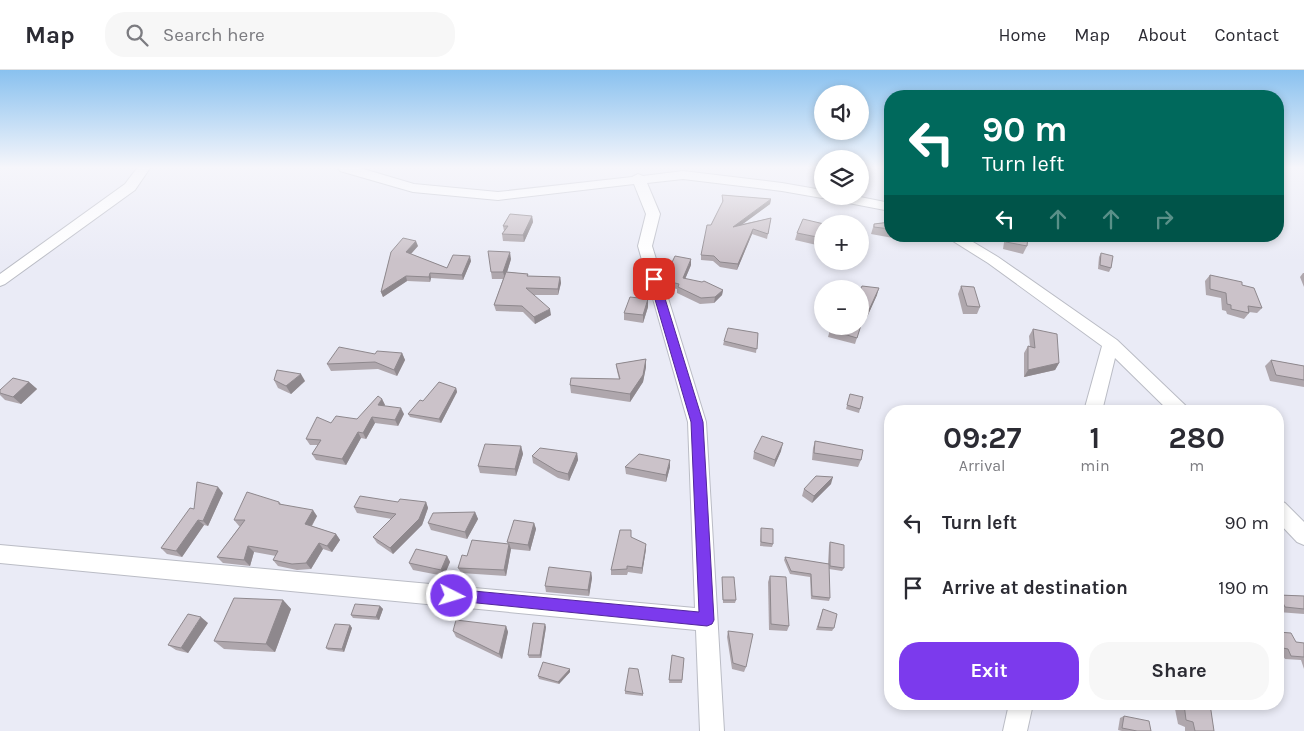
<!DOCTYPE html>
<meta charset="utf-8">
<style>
:root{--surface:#fff;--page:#f7f7f7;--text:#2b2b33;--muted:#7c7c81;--line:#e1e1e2;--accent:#7c3aed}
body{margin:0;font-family:Karla,sans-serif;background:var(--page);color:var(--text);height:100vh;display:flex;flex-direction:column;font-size:19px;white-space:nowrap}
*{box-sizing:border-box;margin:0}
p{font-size:16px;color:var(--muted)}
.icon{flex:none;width:28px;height:28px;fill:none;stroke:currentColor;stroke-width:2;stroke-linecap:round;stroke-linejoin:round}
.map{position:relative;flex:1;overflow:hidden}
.details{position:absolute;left:884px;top:335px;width:400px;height:305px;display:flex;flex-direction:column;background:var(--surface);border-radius:20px;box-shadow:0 2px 8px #0003}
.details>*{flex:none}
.top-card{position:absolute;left:884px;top:20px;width:400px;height:152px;border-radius:20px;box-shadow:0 2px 8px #0003;background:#00695c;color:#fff;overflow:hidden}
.controls{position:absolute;left:814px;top:15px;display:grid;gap:10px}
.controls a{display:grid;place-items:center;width:55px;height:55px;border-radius:50%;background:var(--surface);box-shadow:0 2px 8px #0003;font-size:25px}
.pin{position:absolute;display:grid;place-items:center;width:42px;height:42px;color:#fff;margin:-21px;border-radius:10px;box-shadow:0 2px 8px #0006}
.me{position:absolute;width:55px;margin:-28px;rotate:95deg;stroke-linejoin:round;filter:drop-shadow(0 0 4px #0008)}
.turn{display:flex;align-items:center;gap:18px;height:105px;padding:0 15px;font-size:22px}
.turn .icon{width:65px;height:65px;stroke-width:2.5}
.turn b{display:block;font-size:35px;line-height:42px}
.lanes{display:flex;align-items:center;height:48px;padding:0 15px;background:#0003;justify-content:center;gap:25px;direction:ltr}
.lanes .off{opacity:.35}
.eta{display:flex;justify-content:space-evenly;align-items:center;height:85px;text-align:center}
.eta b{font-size:30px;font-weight:700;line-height:35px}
.cta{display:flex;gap:10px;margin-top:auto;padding:10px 15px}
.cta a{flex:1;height:58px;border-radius:20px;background:var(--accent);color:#fff;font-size:20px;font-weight:700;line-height:58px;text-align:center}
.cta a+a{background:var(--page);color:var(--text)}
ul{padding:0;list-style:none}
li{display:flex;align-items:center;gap:15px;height:65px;padding:0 15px}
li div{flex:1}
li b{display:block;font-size:19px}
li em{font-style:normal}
header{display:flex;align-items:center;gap:30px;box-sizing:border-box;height:70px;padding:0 25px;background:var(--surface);border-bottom:1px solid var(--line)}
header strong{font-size:24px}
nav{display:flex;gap:28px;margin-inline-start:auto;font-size:18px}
.search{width:350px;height:45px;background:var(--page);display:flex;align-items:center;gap:12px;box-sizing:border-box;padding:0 18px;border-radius:20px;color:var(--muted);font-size:19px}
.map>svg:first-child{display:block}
</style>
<header>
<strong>Map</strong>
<div class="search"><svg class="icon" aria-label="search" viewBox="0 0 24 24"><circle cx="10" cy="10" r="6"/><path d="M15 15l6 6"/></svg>Search here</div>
<nav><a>Home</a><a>Map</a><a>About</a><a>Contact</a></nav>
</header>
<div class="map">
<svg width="1304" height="661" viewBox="0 0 1304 661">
<rect width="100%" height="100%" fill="#eaebf6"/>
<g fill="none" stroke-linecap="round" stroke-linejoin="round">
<g stroke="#babcc5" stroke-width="2">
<g id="minor">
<polygon points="137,98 150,98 135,120 5,214 0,216 0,204 125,114"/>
<polygon points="338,98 360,98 414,114 498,122 632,107 638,104 643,106 683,101 782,113 822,120 822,126 855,126 890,133 890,141 833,130 827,127 822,128 782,121 683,109 647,113 660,144 652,176 706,352 724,661 700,661 696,560 0,493 0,475 695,538 688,352 638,176 646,144 634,114 498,130 413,122 340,101"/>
<polygon points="945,166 963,166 998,187 1117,270 1186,336 1189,341 1169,341 1115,288 1102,341 1084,341 1102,276 988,193"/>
<polygon points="1278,430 1285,433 1304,452 1304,475 1297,472 1278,452"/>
<polygon points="1009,634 1033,634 1027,661 1003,661"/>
</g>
</g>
<use href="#minor" fill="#fff" fill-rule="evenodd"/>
</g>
<g fill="#afa7ad">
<polygon points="722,125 771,129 770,134 742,154 771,148 767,169 752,164 737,200 720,197 713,191 701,190 701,185 711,155 722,133"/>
<polygon points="532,146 533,152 524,172 503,171 502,164 504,161 503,156"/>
<polygon points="890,152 890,166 906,166 904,170 871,164 874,154"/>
<polygon points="822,154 822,174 821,176 795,170 797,163"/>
<polygon points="1005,166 1028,166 1027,176 1023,184 1003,179"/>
<polygon points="418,176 411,184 447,198 471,191 463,210 431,208 430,212 407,211 383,227 381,222 391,182"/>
<polygon points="1101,183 1111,198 1109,202 1098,199 1099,187"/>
<polygon points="511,189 507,202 528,204 528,206 560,207 561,213 558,225 533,225 551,245 535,254 523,242 496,241 494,235 503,209 492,209 491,202"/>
<polygon points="691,195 685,209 723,220 722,225 714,233 700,234 677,223 677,219 667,217 665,213 665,207"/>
<polygon points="1303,203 1304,203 1304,217 1300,207"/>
<polygon points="1210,205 1242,215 1262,238 1257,243 1249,242 1249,243 1244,249 1227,244 1226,241 1222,240 1221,228 1206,225 1205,211"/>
<polygon points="961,216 980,237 977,244 963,244 958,224"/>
<polygon points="860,220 877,225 867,247 864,246 855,274 828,267 831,256 860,256"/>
<polygon points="648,229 648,237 643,253 624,250 624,243"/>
<polygon points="1033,259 1059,293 1055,300 1024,307 1024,283 1028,276 1030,277 1029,266"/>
<polygon points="758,263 756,283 723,275 724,271"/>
<polygon points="402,283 405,290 397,306 378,299 331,301 327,294 375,284"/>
<polygon points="646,289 646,297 643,312 630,332 571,323 570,315 619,309 617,301 616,294"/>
<polygon points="1271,290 1304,296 1304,317 1270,311 1265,296"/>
<polygon points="274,310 305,311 291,324 278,318"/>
<polygon points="29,312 37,319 21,334 5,330 0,325 0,320"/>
<polygon points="456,318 457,322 441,353 410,347 408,344 423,331"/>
<polygon points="850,324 860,339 859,343 846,339"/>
<polygon points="382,329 385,335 384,336 404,344 398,356 375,353 366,369 361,368 346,395 316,390 312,384 318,375 310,375 306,369 331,353 357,349"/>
<polygon points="815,371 861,390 858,397 812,390 813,378"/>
<polygon points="521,376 523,384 516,406 480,403 478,396"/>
<polygon points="781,381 774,397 753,389 754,382"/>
<polygon points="577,383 578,390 569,411 558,408 533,393 532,386"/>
<polygon points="625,397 670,397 666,412 626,404"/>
<polygon points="890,411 890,442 887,434 887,417"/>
<polygon points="831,414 812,433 802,426 804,419"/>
<polygon points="223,423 208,456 204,455 182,487 167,484 161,478 194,439"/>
<polygon points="279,432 281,434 317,446 312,456 336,464 340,470 332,482 323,479 311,499 297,500 278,496 273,490 276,486 254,482 250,496 223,493 217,487 240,456 239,456 234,450"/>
<polygon points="398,432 426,432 428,438 422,455 393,484 377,473 373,467 392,449 357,443 354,437"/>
<polygon points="475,442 478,449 467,469 431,460 428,453"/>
<polygon points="534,453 536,459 530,481 511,479 506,506 461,503 458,498 467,486 508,474 507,472"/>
<polygon points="761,458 773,474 772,477 760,476"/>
<polygon points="632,468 646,474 646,479 642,504 628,502 627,505 611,505 611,500"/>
<polygon points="830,472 844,498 842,501 829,499 830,528 829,531 811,529 810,507 790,504 784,490 785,487 828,494 829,476"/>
<polygon points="447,486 450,492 444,506 413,500 409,493"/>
<polygon points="591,502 592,508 589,526 546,522 545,516"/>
<polygon points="770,506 789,556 787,561 769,560 768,512"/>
<polygon points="722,507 736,530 735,533 723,533"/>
<polygon points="1279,525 1304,526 1304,544 1278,542 1278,526"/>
<polygon points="283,530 291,539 275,582 224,579 214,571"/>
<polygon points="380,536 383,539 379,550 353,548 351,545"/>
<polygon points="823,539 834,558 832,561 816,560"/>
<polygon points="208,553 188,583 176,580 168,575"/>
<polygon points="350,555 352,558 344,582 328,580 326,578"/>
<polygon points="506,556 508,562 502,589 456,567 453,561"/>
<polygon points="546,557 541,588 529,588 528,585"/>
<polygon points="728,561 746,597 744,602 732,599 727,567"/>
<polygon points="1278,562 1296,572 1304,573 1304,599 1301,590 1285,589 1281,583 1278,582"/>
<polygon points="672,585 684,588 682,613 669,613"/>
<polygon points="570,602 559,614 539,609 538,606"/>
<polygon points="625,621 643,624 643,626 625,624"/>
<polygon points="1184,634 1193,637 1194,634 1210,634 1214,661 1185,661 1185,657 1178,654 1175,639"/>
<polygon points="1124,646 1151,661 1122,661 1118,660 1120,648"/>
</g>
<g fill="#8e888d">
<polygon points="771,129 770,134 732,162 733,157"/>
<polygon points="532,146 533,152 524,172 523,165"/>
<polygon points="753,159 752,164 737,200 738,194"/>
<polygon points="416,171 418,176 408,187 406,182"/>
<polygon points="510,182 511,189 505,209 503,202"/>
<polygon points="470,186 471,191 463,210 462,205"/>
<polygon points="691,189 691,195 683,214 683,208"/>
<polygon points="430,203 431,208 430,212 429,207"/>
<polygon points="406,206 407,211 383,227 381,222"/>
<polygon points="560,207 561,213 558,225 558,219"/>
<polygon points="879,218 877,225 867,247 869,240"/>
<polygon points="723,220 722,225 714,233 715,227"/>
<polygon points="648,229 648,237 643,253 643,245"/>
<polygon points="550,239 551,245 535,254 534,247"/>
<polygon points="402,283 405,290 397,306 394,300"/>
<polygon points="646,289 646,297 643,312 630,332 630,324"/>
<polygon points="1059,293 1055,300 1024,307 1028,300"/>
<polygon points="301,304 305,311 291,324 286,316"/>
<polygon points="29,312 37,319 21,334 13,327"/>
<polygon points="456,318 457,322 441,353 439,349"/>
<polygon points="382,329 385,335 381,341 378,335"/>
<polygon points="401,338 404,344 398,356 395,350"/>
<polygon points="372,347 375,353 366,369 363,363"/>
<polygon points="358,362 361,368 346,395 342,389"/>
<polygon points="783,373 781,381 774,397 775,390"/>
<polygon points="521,376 523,384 516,406 515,399"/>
<polygon points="577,383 578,390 569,411 568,404"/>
<polygon points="670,390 670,397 666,412 666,405"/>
<polygon points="833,407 831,414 812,433 814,426"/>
<polygon points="218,417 223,423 208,456 203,451"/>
<polygon points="426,432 428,438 422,455 393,484 390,478"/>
<polygon points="313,440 317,446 309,460 305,454"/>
<polygon points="475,442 478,449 467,469 465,462"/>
<polygon points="198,450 204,455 182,487 176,481"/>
<polygon points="534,453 536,459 530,481 528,475"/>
<polygon points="336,464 340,470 332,482 327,476"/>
<polygon points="319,473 323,479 311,499 306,493"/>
<polygon points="509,474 511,479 506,506 504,500"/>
<polygon points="646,474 646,479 642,504 642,498"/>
<polygon points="248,476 254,482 250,496 244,490"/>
<polygon points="447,486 450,492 444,506 441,500"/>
<polygon points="591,502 592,508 589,526 588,520"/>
<polygon points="283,530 291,539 275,582 266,574"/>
<polygon points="380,536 383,539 379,550 376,547"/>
<polygon points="201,547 208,553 188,583 181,578"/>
<polygon points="545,554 546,557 541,588 540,585"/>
<polygon points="350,555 352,558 344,582 342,579"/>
<polygon points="506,556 508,562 502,589 499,584"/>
<polygon points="570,599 570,602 559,614 558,612"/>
</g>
<g fill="#cbc2c9" stroke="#8e888d">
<polygon points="722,125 771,129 733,157 771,148 768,164 753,159 738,194 720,192 714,186 701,185 707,155 711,155 723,131"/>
<polygon points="510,144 532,146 523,165 502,164 508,156 503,156"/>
<polygon points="803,149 824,154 822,154 822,168 797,163"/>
<polygon points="890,152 890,159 874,157 874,154"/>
<polygon points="1007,166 1028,166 1027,176 1006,172"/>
<polygon points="403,168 416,171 406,182 447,198 453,185 470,186 462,205 430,203 429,207 406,206 381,222 391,182"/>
<polygon points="488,181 510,182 503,202 491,202"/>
<polygon points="1101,183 1113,186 1111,198 1100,195"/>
<polygon points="675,186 691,189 683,208 702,212 704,211 723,220 715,227 701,228 678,217 679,214 667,211 665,207"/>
<polygon points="506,202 528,204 527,206 560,207 558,219 526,218 550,239 534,247 522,236 494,235"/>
<polygon points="1210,205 1242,212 1242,215 1254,218 1262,238 1248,236 1249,243 1231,239 1231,235 1227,234 1226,223 1210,219"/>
<polygon points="862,216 879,218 869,240 866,239 857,268 830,260 831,256 860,256 860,220"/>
<polygon points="961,216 974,217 980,237 967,236"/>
<polygon points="630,227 648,229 643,245 624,243"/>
<polygon points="728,258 758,263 757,279 724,271"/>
<polygon points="1033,259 1057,264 1059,293 1028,300 1028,276 1035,278"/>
<polygon points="339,277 375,284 377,281 402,283 394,300 375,292 327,294"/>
<polygon points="646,289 643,305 630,324 570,315 571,308 620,309 616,294"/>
<polygon points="1271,290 1304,296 1304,310 1276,305"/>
<polygon points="277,300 301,304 286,316 274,310"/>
<polygon points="13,308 29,312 13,327 0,323 0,320"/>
<polygon points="439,312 456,318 439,349 408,344 420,330 423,331"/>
<polygon points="850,324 863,327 860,339 847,335"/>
<polygon points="378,326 382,329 378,335 401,338 395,350 372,347 363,363 358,362 342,389 312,384 321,370 306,369 317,347 331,353 336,346 357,349"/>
<polygon points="762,366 783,373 775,390 754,382"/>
<polygon points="815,371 863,380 861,390 814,383"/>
<polygon points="485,374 521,376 515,399 478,396"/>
<polygon points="540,378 577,383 568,404 557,401 532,386"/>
<polygon points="639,384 670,390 666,405 625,397"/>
<polygon points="816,406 833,407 814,426 804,419"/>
<polygon points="197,412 218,417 203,451 198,450 176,481 161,478 190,438 194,439"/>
<polygon points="247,422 279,432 279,434 313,440 305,454 336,464 327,476 319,473 306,493 292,494 273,490 278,481 248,476 244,490 217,487 245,450 234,450"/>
<polygon points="360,426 398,432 400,429 426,432 419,449 390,478 373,467 396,444 354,437"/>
<polygon points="475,442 465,462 428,453 433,443"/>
<polygon points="514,450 534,453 528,475 507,472"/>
<polygon points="761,458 773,459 773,474 761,472"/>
<polygon points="620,460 631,460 631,467 646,474 642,498 627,496 627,499 611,500"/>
<polygon points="472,470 509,474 504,500 458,498 462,485 467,486"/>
<polygon points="830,472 844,475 844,498 830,496"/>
<polygon points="416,479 447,486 441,500 409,493"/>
<polygon points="785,487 829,494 830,528 812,526 811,504 791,501"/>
<polygon points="549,497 591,502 588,520 545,516"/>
<polygon points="770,506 786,507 789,556 771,554"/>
<polygon points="722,507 734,507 736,530 723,530"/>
<polygon points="1279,525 1304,526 1304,539 1285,537"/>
<polygon points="234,528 283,530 266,574 214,571"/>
<polygon points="355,534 380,536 376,547 351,545"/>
<polygon points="823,539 837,544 834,558 818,557"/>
<polygon points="188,544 201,547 181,578 168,575"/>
<polygon points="456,550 506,556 499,584 453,561"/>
<polygon points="533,553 545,554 540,585 528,585"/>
<polygon points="335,554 350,555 342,579 326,578"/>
<polygon points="728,561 753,564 746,597 733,593"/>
<polygon points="1278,562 1291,563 1296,572 1304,573 1304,587 1291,586 1288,579 1278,577"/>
<polygon points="672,585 684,588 682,610 669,610"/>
<polygon points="543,592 570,599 558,612 538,606"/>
<polygon points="629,598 638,599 643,624 625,621"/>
<polygon points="1184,634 1199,639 1201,634 1210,634 1214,661 1195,661 1193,652 1186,650"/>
<polygon points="1124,646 1149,651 1151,661 1137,661 1122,658"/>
</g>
<linearGradient id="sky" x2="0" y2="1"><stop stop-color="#89c1ef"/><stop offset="0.51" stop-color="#f6f6fb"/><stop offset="1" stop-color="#f6f6fb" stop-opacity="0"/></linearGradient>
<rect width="1304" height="191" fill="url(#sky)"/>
<polygon fill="#7c3aed" stroke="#51269a" points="654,206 659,209 703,352 714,550 712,554 707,556 447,530 445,526 447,521 452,519 699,542 691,352 649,209"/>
</svg>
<div class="controls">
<a><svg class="icon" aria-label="sound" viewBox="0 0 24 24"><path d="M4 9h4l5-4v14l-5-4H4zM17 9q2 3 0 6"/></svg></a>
<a><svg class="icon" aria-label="layers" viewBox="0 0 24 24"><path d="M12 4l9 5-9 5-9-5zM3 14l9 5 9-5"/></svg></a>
<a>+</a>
<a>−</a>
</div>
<div class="pin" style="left:654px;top:209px;background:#d93025"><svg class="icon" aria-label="arrive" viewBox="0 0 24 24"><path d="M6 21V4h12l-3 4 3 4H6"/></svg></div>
<svg class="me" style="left:452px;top:526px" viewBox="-20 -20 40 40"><circle r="17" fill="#7c3aed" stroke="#fff" stroke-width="3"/><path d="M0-11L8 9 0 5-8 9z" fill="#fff"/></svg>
<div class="top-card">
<div class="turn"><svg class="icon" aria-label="left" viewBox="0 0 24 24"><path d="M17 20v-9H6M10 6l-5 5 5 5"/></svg><div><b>90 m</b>Turn left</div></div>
<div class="lanes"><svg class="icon" aria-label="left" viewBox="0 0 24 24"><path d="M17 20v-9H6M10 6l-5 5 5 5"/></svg><svg class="icon off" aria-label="ahead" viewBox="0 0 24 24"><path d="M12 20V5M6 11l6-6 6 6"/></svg><svg class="icon off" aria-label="ahead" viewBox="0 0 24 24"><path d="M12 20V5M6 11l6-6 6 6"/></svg><svg class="icon off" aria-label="right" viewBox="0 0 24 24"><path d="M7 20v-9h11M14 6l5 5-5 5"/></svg></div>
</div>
<section class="details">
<div class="eta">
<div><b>09:27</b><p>Arrival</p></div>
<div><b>1</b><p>min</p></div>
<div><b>280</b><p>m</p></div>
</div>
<ul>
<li><svg class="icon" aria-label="left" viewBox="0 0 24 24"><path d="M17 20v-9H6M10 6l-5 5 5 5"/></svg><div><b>Turn left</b></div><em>90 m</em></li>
<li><svg class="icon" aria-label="arrive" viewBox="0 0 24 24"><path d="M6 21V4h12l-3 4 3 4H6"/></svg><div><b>Arrive at destination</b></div><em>190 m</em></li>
</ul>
<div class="cta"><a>Exit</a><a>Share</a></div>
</section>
</div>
